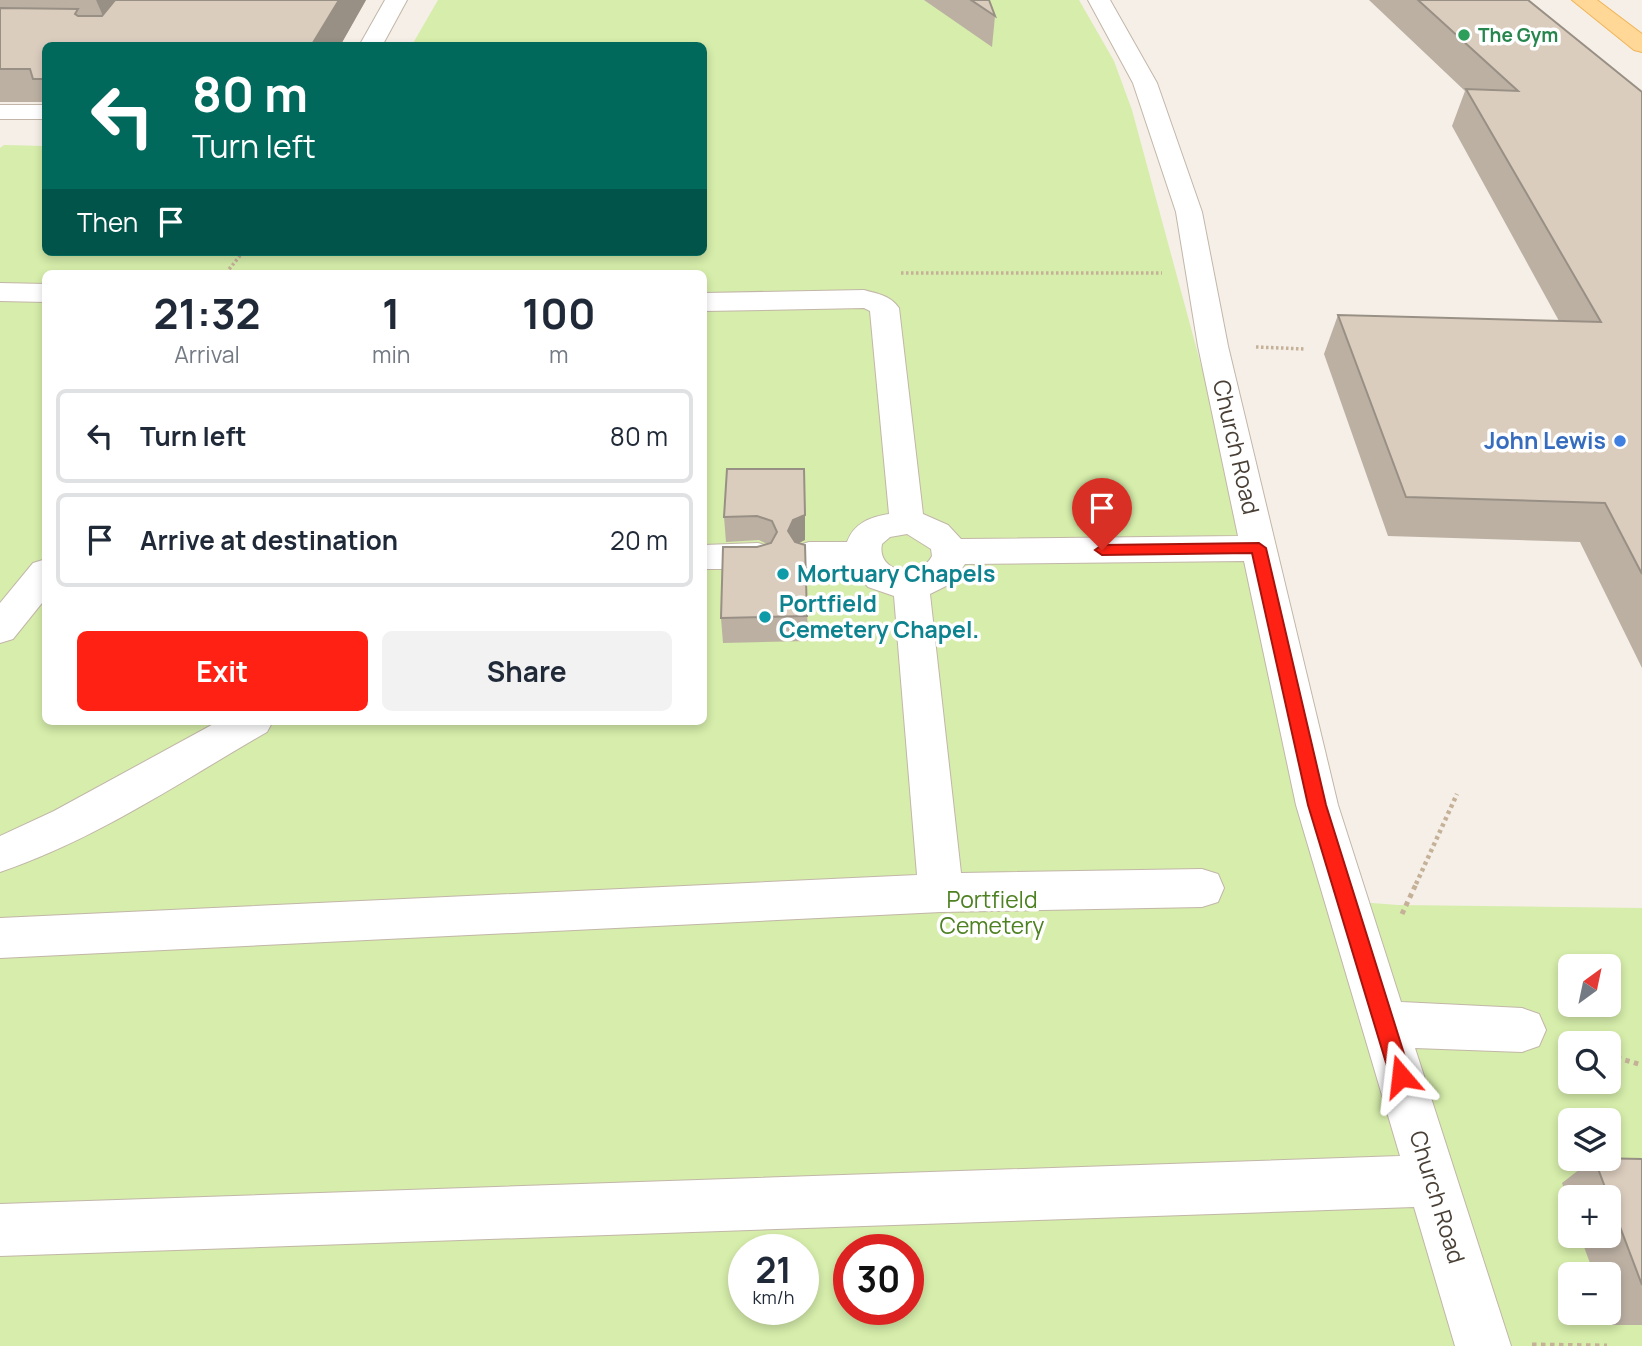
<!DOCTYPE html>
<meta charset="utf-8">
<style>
:root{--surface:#fff;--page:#f2f2f3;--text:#1f2937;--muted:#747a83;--line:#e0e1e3;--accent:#ff2114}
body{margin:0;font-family:Manrope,sans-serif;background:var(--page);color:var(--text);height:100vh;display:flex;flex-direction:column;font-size:26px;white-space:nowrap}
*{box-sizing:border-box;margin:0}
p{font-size:23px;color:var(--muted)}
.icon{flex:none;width:38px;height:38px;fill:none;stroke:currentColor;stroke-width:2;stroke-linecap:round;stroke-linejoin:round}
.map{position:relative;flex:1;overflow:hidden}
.side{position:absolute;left:42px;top:270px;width:665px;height:455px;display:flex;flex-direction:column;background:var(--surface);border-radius:10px;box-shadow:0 4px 10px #0003}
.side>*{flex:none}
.guide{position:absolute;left:42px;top:42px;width:665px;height:214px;border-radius:10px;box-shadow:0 4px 10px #0003;background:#00695c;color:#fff;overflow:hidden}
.needle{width:46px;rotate:33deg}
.fabs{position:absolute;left:1558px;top:954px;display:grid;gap:14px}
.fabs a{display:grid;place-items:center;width:63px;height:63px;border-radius:10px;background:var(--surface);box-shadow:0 4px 10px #0003;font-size:35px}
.speed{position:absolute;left:728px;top:1234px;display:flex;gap:14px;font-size:35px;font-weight:700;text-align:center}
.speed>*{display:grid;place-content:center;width:91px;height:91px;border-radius:50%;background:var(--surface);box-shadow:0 4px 10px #0003;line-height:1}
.speed small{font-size:18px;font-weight:400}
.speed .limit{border:10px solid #d22;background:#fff;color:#111}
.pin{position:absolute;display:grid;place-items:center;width:60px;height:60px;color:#fff;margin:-72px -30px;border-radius:50% 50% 50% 0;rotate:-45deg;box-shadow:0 0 7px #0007}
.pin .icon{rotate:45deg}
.me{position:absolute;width:77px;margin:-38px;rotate:343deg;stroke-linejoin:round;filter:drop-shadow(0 0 5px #0008)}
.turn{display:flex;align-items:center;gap:24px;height:147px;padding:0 35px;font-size:32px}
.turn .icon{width:91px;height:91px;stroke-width:2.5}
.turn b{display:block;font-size:49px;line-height:60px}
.then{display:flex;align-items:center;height:66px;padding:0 35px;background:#0003;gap:14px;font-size:26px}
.eta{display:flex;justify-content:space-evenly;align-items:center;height:119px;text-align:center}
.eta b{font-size:42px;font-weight:700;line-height:49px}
.primary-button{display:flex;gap:14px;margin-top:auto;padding:14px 35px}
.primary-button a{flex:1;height:80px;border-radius:10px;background:var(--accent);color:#fff;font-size:28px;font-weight:700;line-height:80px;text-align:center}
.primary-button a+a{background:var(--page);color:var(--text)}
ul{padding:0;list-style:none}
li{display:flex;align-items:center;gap:21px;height:94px;margin:0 14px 10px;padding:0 21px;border:4px solid var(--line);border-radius:10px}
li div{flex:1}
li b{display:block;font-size:26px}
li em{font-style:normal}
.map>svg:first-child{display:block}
</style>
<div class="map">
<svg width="1642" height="1346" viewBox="0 0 1642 1346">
<rect width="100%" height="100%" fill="#f5efe7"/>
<path fill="#d6edab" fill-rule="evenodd" d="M438,0h641l35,61 18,49 214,791 52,4 244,3v438h-1642v-1198l4,-3 41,1 1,106h658v-206l-292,-1zM46,273h658v448h-658zM1570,966h38v38h-38zM1570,1043h38v39h-38zM1570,1120h38v38h-38zM1570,1197h38v39h-38zM744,1250h59v59h-59zM849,1250h59v59h-59zM1570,1274h38v38h-38z"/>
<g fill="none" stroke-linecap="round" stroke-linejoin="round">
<g stroke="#c2b6a8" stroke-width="2">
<g id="minor">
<polygon points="385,0 407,0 382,46 359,46"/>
<path d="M1088,0h22l47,83 45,129 26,134 110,459 63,197 121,6 17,6 7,16 -7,16 -17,6 -107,-4 96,298h-56l-41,-139 -1414,49v-52l1400,-48 -104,-351 -52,-244 -279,3 -13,19 -22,11 31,279 241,-4 16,5 6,14 -6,14 -16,5 -261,5 -941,46v-40l917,-43 -23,-279 -26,-9 -17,-20 -42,1 -13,-4 -5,-9 5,-9 13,-4h38c7,-19 23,-25 42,-28l-19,-203 -6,-3 -160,3v-18l160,-3c14,4 26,5 35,18l24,206 25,11 13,14 277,-3 -40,-190 -22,-134 -43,-129zM907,534l24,15 1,7c-12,24 -56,17 -50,-12l8,-7z"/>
<rect x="0" y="105" width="46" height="14"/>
<polygon points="0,283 46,284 46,302 0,301"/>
<polygon points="758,543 771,547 776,556 771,565 758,569 704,569 704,545"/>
<polygon points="46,559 46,598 13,639 0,643 0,603 33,563"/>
<path d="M219,721h54l-6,11c-87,50 -172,108 -267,140v-36l54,-25z"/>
</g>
</g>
<g stroke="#f0b559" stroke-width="2">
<polygon id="major" points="1572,0 1597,0 1642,34 1642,52 1634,50"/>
</g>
<g stroke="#c5b198" stroke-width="3.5" stroke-dasharray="2.5 2.5" stroke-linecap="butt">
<polyline points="226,273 243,252"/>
<polyline points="599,273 686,273"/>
<polyline points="901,273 1162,273"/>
<polyline points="1256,347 1305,349"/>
</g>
<polyline stroke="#c5b198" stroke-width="4.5" stroke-dasharray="3.5 3.5" stroke-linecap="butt" points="1416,884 1457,794"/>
<g stroke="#c5b198" stroke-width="5" stroke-dasharray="4.5 4.5" stroke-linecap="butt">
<polyline points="1402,914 1417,882"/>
<polyline points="1608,1055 1642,1065"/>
<polyline points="1532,1345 1607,1346"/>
</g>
<use href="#minor" fill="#fff" fill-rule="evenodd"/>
<use href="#major" fill="#ffd796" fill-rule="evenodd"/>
</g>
<g fill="#bcb0a3">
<polygon points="0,0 366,0 340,46 46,46 46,106 44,102 0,102"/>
<polygon points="924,0 989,0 995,16 992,47"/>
<polygon points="1369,0 1528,0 1642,92 1642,668 1580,542 1388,536 1324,354 1338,315 1559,321 1452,126 1465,91"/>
<polygon points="727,469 805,540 799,543 805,545 808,641 723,643 721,618 767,544 759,540 726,542 724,517"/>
<polygon points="1594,1158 1642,1159 1642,1325 1612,1325 1608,1312 1608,1274 1594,1274 1580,1236 1608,1236 1608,1197 1570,1197 1570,1206 1562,1183"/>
</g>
<g fill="#999085">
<polygon points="96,0 126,0 106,23"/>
<polygon points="339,0 366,0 340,46 311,46"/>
<polygon points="805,515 805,540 794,545 788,531 793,520"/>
</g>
<g fill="#dbcdbe" stroke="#999085" stroke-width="2">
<polygon points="115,0 339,0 311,46 46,46 46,79 33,79 30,69 0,69 0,8 78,9 75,14 78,16 102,16"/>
<polygon points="971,0 989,0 995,16"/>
<polygon points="1418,0 1528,0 1642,92 1642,574 1605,503 1406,497 1338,315 1601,322 1466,89 1518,91"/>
<polygon points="727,469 804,469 805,515 793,520 788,531 795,542 805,545 807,616 721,618 723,547 757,547 771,543 777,532 772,521 757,516 724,517"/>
<polygon points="1594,1158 1642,1159 1642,1285"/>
</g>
<polygon fill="#ff2114" stroke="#a6150d" stroke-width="2" points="1259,543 1266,548 1326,805 1411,1076 1408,1083 1401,1086 1393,1083 1390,1076 1308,805 1252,553 1102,555 1095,550 1102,545"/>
<circle fill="#2e9e5b" stroke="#fff" stroke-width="2.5" cx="1464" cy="35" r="7"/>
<circle fill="#3f7fe0" stroke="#fff" stroke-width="2.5" cx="1620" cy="441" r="7"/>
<g fill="#0f9aa8" stroke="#fff" stroke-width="2.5">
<circle cx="783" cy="574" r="7"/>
<circle cx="765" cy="617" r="7"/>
</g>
<g text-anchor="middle" stroke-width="7" stroke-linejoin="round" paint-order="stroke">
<g font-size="19" font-weight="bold" fill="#27864d" stroke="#fff" text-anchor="start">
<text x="1478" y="42">The Gym</text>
</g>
<g font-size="23" font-weight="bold" fill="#366cbe" stroke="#fff" text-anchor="end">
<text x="1606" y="449">John Lewis</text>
</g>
<g font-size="23" fill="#493f35" stroke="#fff">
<text transform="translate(1236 447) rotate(77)" y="8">Church Road</text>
<text transform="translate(1437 1197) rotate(73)" y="8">Church Road</text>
</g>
<g font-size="23" font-weight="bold" fill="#0d838f" stroke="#fff" text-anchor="start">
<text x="797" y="582">Mortuary Chapels</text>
<text x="779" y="612">Portfield<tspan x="779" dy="26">Cemetery Chapel.</tspan></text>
</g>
<g font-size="23" fill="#4e8121" stroke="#fff">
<text x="992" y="908">Portfield<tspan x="992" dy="26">Cemetery</tspan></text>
</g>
</g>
</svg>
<div class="fabs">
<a><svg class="needle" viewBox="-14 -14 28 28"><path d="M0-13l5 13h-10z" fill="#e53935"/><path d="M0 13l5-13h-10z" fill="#747a83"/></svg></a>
<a><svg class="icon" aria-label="search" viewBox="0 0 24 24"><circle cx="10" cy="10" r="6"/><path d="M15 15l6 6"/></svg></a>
<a><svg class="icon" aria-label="layers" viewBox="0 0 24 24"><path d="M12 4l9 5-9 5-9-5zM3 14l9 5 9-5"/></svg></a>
<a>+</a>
<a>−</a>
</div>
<div class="speed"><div>21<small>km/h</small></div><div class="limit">30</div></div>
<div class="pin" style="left:1102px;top:550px;background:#d93025"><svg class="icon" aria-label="arrive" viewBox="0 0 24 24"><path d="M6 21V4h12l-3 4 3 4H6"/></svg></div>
<svg class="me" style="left:1401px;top:1076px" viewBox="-20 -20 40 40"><path d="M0-17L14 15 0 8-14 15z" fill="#ff2114" stroke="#fff" stroke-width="4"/></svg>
<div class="guide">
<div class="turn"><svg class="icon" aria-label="left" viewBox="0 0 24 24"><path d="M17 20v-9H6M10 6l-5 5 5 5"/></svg><div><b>80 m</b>Turn left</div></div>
<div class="then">Then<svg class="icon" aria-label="arrive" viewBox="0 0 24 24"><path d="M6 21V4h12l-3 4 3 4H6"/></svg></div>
</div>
<section class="side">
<div class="eta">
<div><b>21:32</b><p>Arrival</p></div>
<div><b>1</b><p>min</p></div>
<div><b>100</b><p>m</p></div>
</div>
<ul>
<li><svg class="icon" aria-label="left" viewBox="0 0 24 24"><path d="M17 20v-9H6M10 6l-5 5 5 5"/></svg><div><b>Turn left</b></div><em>80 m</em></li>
<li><svg class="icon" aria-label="arrive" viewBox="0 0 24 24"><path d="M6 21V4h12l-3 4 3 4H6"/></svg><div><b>Arrive at destination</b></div><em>20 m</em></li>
</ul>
<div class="primary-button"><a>Exit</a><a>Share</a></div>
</section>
</div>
